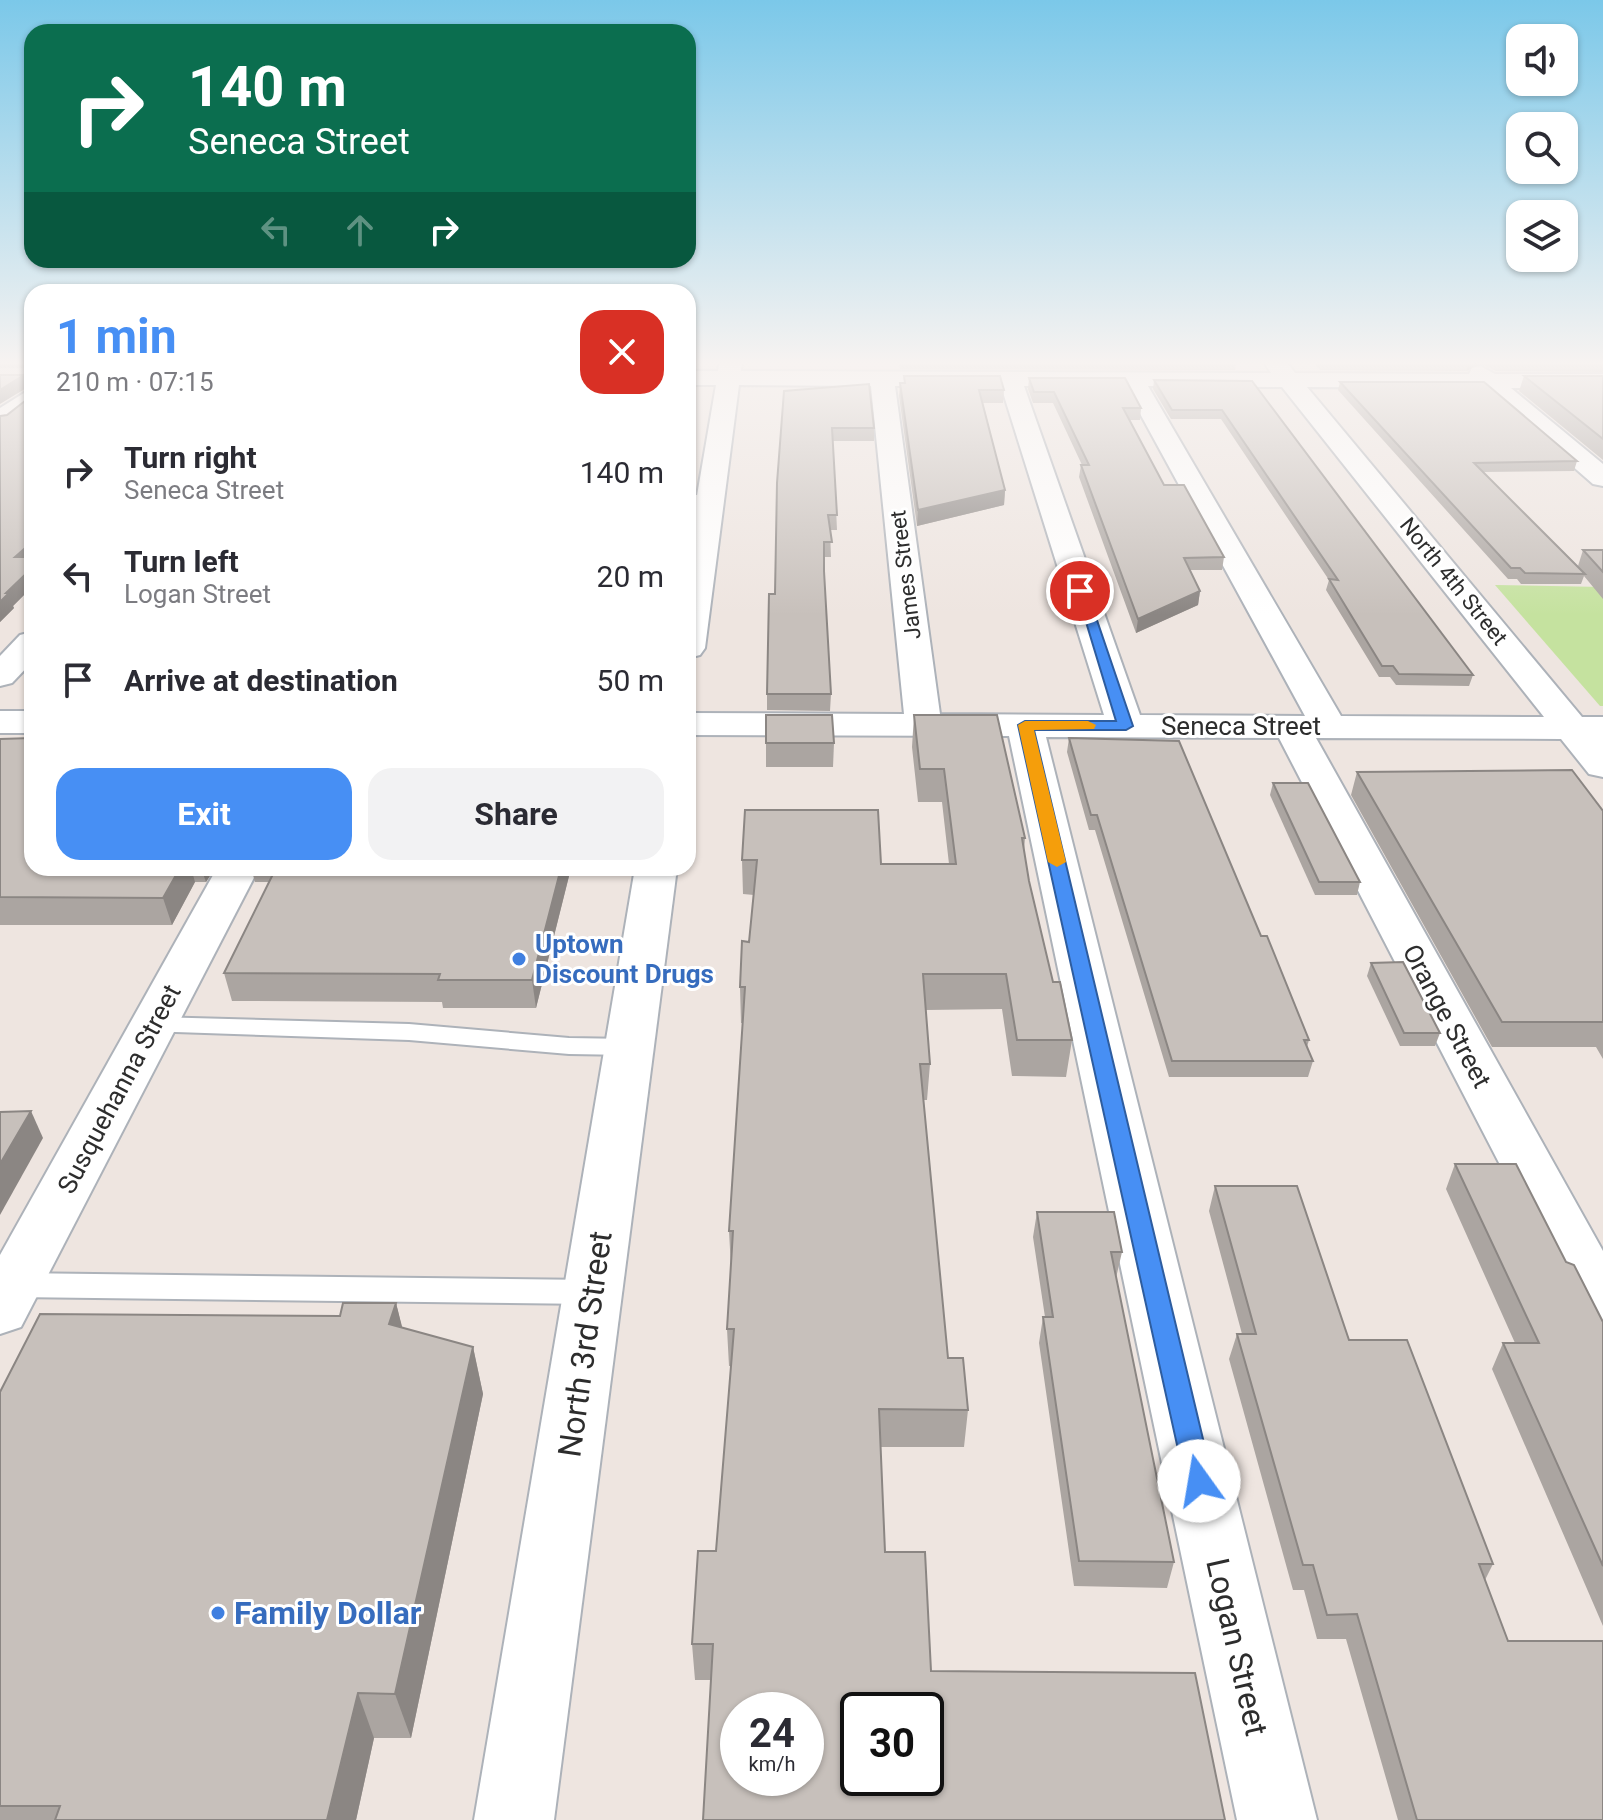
<!DOCTYPE html>
<meta charset="utf-8">
<style>
:root{--surface:#fff;--page:#f2f2f3;--text:#2b2b33;--muted:#7c7c81;--accent:#478ff4}
body{margin:0;font-family:Roboto,sans-serif;background:var(--page);color:var(--text);height:100vh;display:flex;flex-direction:column;font-size:30px;white-space:nowrap}
*{box-sizing:border-box;margin:0}
p{font-size:26px;color:var(--muted)}
.icon{flex:none;width:44px;height:44px;fill:none;stroke:currentColor;stroke-width:2;stroke-linecap:round;stroke-linejoin:round}
.map{position:relative;flex:1;overflow:hidden}
.details{position:absolute;left:24px;top:284px;width:672px;height:592px;display:flex;flex-direction:column;background:var(--surface);border-radius:24px;box-shadow:0 2px 6px #0004}
.details>*{flex:none}
.hud{position:absolute;left:24px;top:24px;width:672px;height:244px;border-radius:24px;box-shadow:0 2px 6px #0004;background:#0b6e4f;color:#fff;overflow:hidden}
.fabs{position:absolute;left:1506px;top:24px;display:grid;gap:16px}
.fabs a{display:grid;place-items:center;width:72px;height:72px;border-radius:16px;background:var(--surface);box-shadow:0 2px 6px #0004;font-size:40px}
.speed{position:absolute;left:720px;top:1692px;display:flex;gap:16px;font-size:40px;font-weight:700;text-align:center}
.speed>*{display:grid;place-content:center;width:104px;height:104px;border-radius:50%;background:var(--surface);box-shadow:0 2px 6px #0004;line-height:1}
.speed small{font-size:20px;font-weight:400}
.speed .limit{border:4px solid #111;border-radius:12px;background:#fff;color:#111}
.pin{position:absolute;display:grid;place-items:center;width:68px;height:68px;color:#fff;margin:-34px;border:4px solid #fff;border-radius:50%;box-shadow:0 2px 8px #0007}
.me{position:absolute;width:88px;margin:-44px;rotate:347deg;stroke-linejoin:round;filter:drop-shadow(0 0 6px #0008)}
.turn{display:flex;align-items:center;gap:28px;height:168px;padding:0 32px;font-size:36px}
.turn .icon{width:104px;height:104px;stroke-width:2.5}
.turn b{display:block;font-size:56px;line-height:68px}
.lanes{display:flex;align-items:center;height:76px;padding:0 32px;background:#0003;justify-content:center;gap:40px;direction:ltr}
.lanes .off{opacity:.35}
.round{display:grid;place-items:center;flex:none;width:84px;height:84px;border-radius:24px;background:var(--page)}
.headline{display:flex;align-items:center;justify-content:space-between;height:136px;padding:0 32px}
h1{font-size:48px;font-weight:700;line-height:60px;color:var(--accent)}
.primary-button{display:flex;gap:16px;margin-top:auto;padding:16px 32px}
.primary-button a{flex:1;height:92px;border-radius:24px;background:var(--accent);color:#fff;font-size:32px;font-weight:700;line-height:92px;text-align:center}
.primary-button a+a{background:var(--page);color:var(--text)}
ul{padding:0;list-style:none}
li{display:flex;align-items:center;gap:24px;height:104px;padding:0 32px}
li div{flex:1}
li b{display:block;font-size:30px}
li em{font-style:normal}
.map>svg:first-child{display:block}
</style>
<div class="map">
<svg width="1603" height="1820" viewBox="0 0 1603 1820">
<rect width="100%" height="100%" fill="#eee5e0"/>
<polygon fill="#f4dee4" points="752,360 1252,360 1264,375 750,373"/>
<polygon fill="#c5e29f" points="1495,585 1603,587 1603,706 1600,706"/>
<g fill="none" stroke-linecap="round" stroke-linejoin="round">
<g stroke="#adb2b9" stroke-width="4">
<g id="lane">
<polygon points="688,495 713,495 720,499 713,503 688,503"/>
<polygon points="155,1017 409,1024 569,1038 629,1039 638,1041 641,1047 638,1053 629,1055 569,1054 409,1040 146,1031 143,1025 146,1019"/>
<polygon points="14,1273 592,1280 602,1284 607,1292 602,1300 592,1304 14,1297 4,1293 0,1286 4,1277"/>
</g>
</g>
<g stroke="#adb2b9" stroke-width="4">
<g id="street">
<path d="M720,360h22l-1,11 530,2 -6,-9 2,-4h18l10,13 174,1 3,-6 8,-2 15,8h108v14h-92l92,76v22l-10,-2 -110,-96 -176,-1 275,330h21v60l-14,-3 -28,-35 -245,-1 287,513v79l-21,-7 -303,-585 -233,-1 271,1083h-80l-228,-1084 -321,-1v-22l216,1 -33,-328 -132,-1 -34,263 -5,7 -12,3v-110l28,-163h-28v-14h30zM895,386h106l103,329 -164,-1zM1024,386h101l180,330 -165,-1zM1148,386l134,1 262,330 -203,-1z"/>
<polygon points="32,388 32,407 9,425 0,427 0,408"/>
<polygon points="32,632 32,662 12,683 0,686 0,656 20,635"/>
<rect x="0" y="711" width="32" height="22"/>
<polygon points="217,868 259,868 21,1327 0,1334 0,1255"/>
<polygon points="635,868 677,868 554,1820 474,1820"/>
</g>
</g>
<use href="#lane" fill="#fff" fill-rule="evenodd"/>
<use href="#street" fill="#fff" fill-rule="evenodd"/>
</g>
<g fill="#aba5a1">
<polygon points="0,360 32,360 32,587 13,606 14,608 0,622 0,416 7,415 30,397 30,368 0,368"/>
<polygon points="898,360 1237,360 1235,370 900,369"/>
<polygon points="1311,360 1603,360 1603,372 1496,371 1479,363 1467,371 1320,370"/>
<polygon points="904,376 1004,390 1003,403 983,403 1005,490 1004,505 917,526 899,396 900,383 904,383"/>
<polygon points="1524,376 1603,376 1603,460 1519,391"/>
<polygon points="1029,378 1141,408 1140,420 1129,420 1164,485 1224,557 1222,570 1190,570 1200,591 1198,605 1136,633 1079,477 1081,465 1082,465 1053,403 1033,403 1028,389"/>
<polygon points="1154,380 1252,381 1473,675 1469,686 1396,685 1390,677 1379,677 1326,590 1329,580 1221,419 1171,419 1153,389"/>
<polygon points="1340,382 1577,461 1574,471 1483,472 1578,566 1583,550 1603,550 1603,599 1584,576 1581,584 1521,584 1517,579 1508,579 1338,390"/>
<polygon points="784,391 874,428 874,441 833,441 837,530 830,530 831,557 824,557 824,573 831,694 830,711 767,710 767,694 775,594"/>
<polygon points="914,715 1025,838 1024,851 1029,881 1053,982 1072,1040 1066,1077 1012,1076 1002,1009 926,1010 930,1064 927,1100 923,1100 948,1358 968,1410 964,1447 881,1447 711,1680 695,1680 692,1644 716,1551 731,1366 729,1366 727,1329 731,1268 729,1231 743,1023 741,1023 740,987 749,942 754,895 743,894 742,860 881,864 949,864 942,802 918,802 912,747"/>
<polygon points="1069,738 1261,936 1309,1040 1307,1047 1313,1061 1308,1077 1169,1077 1095,830 1089,830 1067,752"/>
<polygon points="0,739 32,868 215,868 206,882 195,882 172,925 0,925"/>
<polygon points="766,743 834,743 833,767 766,767"/>
<polygon points="1357,772 1603,811 1603,1059 1596,1047 1492,1047 1351,795"/>
<polygon points="1273,783 1360,882 1357,895 1315,895 1270,795"/>
<polygon points="251,868 571,868 536,1008 443,1008 442,1002 232,1001 224,973 269,882 255,882"/>
<polygon points="1371,963 1440,1033 1435,1046 1400,1046 1367,976"/>
<polygon points="1455,1164 1566,1262 1603,1322 1603,1626 1492,1369 1503,1343 1515,1343 1446,1189"/>
<polygon points="1215,1186 1349,1340 1493,1564 1485,1580 1508,1641 1603,1820 1398,1820 1346,1639 1317,1639 1304,1590 1293,1590 1229,1359 1237,1334 1242,1334 1209,1211"/>
<polygon points="1037,1212 1122,1252 1116,1278 1174,1562 1167,1588 1074,1586 1039,1343 1043,1317 1045,1317 1033,1237"/>
<polygon points="396,1303 402,1328 473,1347 483,1394 411,1738 374,1738 356,1820 0,1820 0,1392"/>
</g>
<g fill="#8b8683">
<polygon points="1470,360 1480,360 1479,363 1467,371"/>
<polygon points="24,375 28,387 0,404 0,390"/>
<polygon points="1005,490 1004,505 917,526 918,510"/>
<polygon points="32,542 32,560 15,557"/>
<polygon points="32,568 32,587 13,606 14,608 0,622 0,602 6,593"/>
<polygon points="1200,591 1198,605 1136,633 1138,619"/>
<polygon points="180,868 191,868 195,882 172,925 163,898"/>
<polygon points="201,868 215,868 206,882"/>
<polygon points="561,868 571,868 536,1008 532,980"/>
<polygon points="31,1111 43,1138 0,1215 0,1164"/>
<polygon points="396,1303 408,1350 389,1324"/>
<polygon points="473,1347 483,1394 411,1738 395,1694"/>
<polygon points="358,1693 374,1738 356,1820 327,1820"/>
</g>
<g fill="#c7c0bb" stroke="#8b8683" stroke-width="2" fill-rule="evenodd">
<polygon points="31,360 32,360 32,542 15,557 32,557 32,568 6,593 9,593 0,602 0,416 7,415 30,397"/>
<polygon points="0,375 24,375 0,390"/>
<polygon points="904,376 1000,376 1004,390 979,390 1005,490 918,510 900,383 905,383"/>
<polygon points="1524,376 1603,376 1603,439"/>
<polygon points="1029,378 1125,378 1141,408 1123,408 1164,485 1184,485 1224,557 1184,558 1200,591 1138,619 1081,465 1089,465 1054,392 1034,392"/>
<polygon points="1154,380 1252,381 1473,675 1399,674 1393,666 1382,666 1329,579 1338,580 1222,410 1172,410"/>
<polygon points="1340,382 1484,382 1577,461 1474,463 1585,574 1525,573 1520,568 1511,568"/>
<polygon points="869,384 874,428 832,428 837,515 828,515 832,542 824,542 824,571 831,694 767,694 769,594 775,594 777,483 784,391"/>
<polygon points="1583,550 1603,550 1603,572"/>
<polygon points="766,715 832,715 834,743 766,743"/>
<path d="M914,715h83l28,123h-3l7,43 24,101h7l12,58h-55l-11,-66h-83l7,90h-10l28,294h15l5,52 -89,-1 6,143h40l6,119 264,2 30,147h-522l10,-176h-21l6,-93h18l18,-222h-7l6,-98h-4l16,-244h-5l2,-46 7,1 8,-82h-15l3,-50h133l3,54h75l-12,-95h-24zM738,1710h68v68h-68zM858,1710h68v68h-68z"/>
<polygon points="32,738 32,868 180,868 163,898 0,897 0,739"/>
<polygon points="1069,738 1179,741 1261,936 1267,936 1309,1040 1304,1040 1313,1061 1172,1061 1097,815 1091,815"/>
<polygon points="1572,770 1603,811 1603,1022 1502,1022 1357,772"/>
<polygon points="1273,783 1308,783 1360,882 1319,882"/>
<polygon points="276,868 561,868 532,980 438,980 440,974 224,973"/>
<polygon points="1403,962 1440,1033 1404,1033 1371,963"/>
<polygon points="31,1111 0,1164 0,1112"/>
<polygon points="1455,1164 1516,1164 1566,1262 1574,1265 1603,1322 1603,1566 1503,1343 1539,1343"/>
<polygon points="1215,1186 1297,1186 1349,1340 1407,1340 1493,1564 1479,1564 1508,1641 1603,1641 1603,1820 1417,1820 1357,1614 1327,1615 1313,1565 1303,1565 1237,1334 1256,1334"/>
<polygon points="1037,1212 1114,1212 1122,1252 1111,1252 1174,1562 1079,1561 1043,1317 1053,1317"/>
<polygon points="343,1303 396,1303 389,1324 473,1347 395,1694 358,1693 327,1820 55,1820 60,1806 0,1806 0,1392 40,1314 340,1316"/>
</g>
<linearGradient id="sky" x2="0" y2="1"><stop stop-color="#7bc8e9"/><stop offset="0.59" stop-color="#f7f3f1"/><stop offset="1" stop-color="#f7f3f1" stop-opacity="0"/></linearGradient>
<rect width="1603" height="615" fill="url(#sky)"/>
<polygon fill="#478ff4" stroke="#2e5d9f" stroke-width="2" points="1076,589 1087,591 1133,726 1126,730 1034,730 1213,1481 1209,1490 1199,1494 1189,1490 1185,1481 1018,725 1025,721 1116,721"/>
<polygon fill="#f59e0b" points="1088,721 1096,725 1094,729 1034,730 1066,862 1057,867 1048,862 1018,725 1025,721"/>
<g fill="#3f7fe0" stroke="#fff" stroke-width="3">
<circle cx="519" cy="959" r="8"/>
<circle cx="218" cy="1613" r="8"/>
</g>
<g text-anchor="middle" stroke-width="6" stroke-linejoin="round" paint-order="stroke">
<g font-size="22" fill="#2d2d2d" stroke="#fff">
<text transform="translate(905 575) rotate(-97)" y="8">James Street</text>
<text transform="translate(1454 581) rotate(51)" y="8">North 4th Street</text>
</g>
<g font-size="26" fill="#2d2d2d" stroke="#fff">
<text x="1241" y="735">Seneca Street</text>
<text transform="translate(1447 1016) rotate(62)" y="9">Orange Street</text>
<text transform="translate(119 1089) rotate(-62)" y="9">Susquehanna Street</text>
</g>
<g font-size="26" font-weight="bold" fill="#366cbe" stroke="#fff" text-anchor="start">
<text x="535" y="953">Uptown<tspan x="535" dy="30">Discount Drugs</tspan></text>
</g>
<g font-size="32" fill="#2d2d2d" stroke="#fff">
<text transform="translate(585 1344) rotate(-82)" y="11">North 3rd Street</text>
<text transform="translate(1237 1647) rotate(77)" y="11">Logan Street</text>
</g>
<g font-size="32" font-weight="bold" fill="#366cbe" stroke="#fff" text-anchor="start">
<text x="234" y="1624">Family Dollar</text>
</g>
</g>
</svg>
<div class="fabs">
<a><svg class="icon" aria-label="sound" viewBox="0 0 24 24"><path d="M4 9h4l5-4v14l-5-4H4zM17 9q2 3 0 6"/></svg></a>
<a><svg class="icon" aria-label="search" viewBox="0 0 24 24"><circle cx="10" cy="10" r="6"/><path d="M15 15l6 6"/></svg></a>
<a><svg class="icon" aria-label="layers" viewBox="0 0 24 24"><path d="M12 4l9 5-9 5-9-5zM3 14l9 5 9-5"/></svg></a>
</div>
<div class="speed"><div>24<small>km/h</small></div><div class="limit">30</div></div>
<div class="pin" style="left:1080px;top:591px;background:#d93025"><svg class="icon" aria-label="arrive" viewBox="0 0 24 24"><path d="M6 21V4h12l-3 4 3 4H6"/></svg></div>
<svg class="me" style="left:1199px;top:1481px" viewBox="-20 -20 40 40"><circle r="19" fill="#fff"/><path d="M0-13L10 11 0 6-10 11z" fill="#478ff4"/></svg>
<div class="hud">
<div class="turn"><svg class="icon" aria-label="right" viewBox="0 0 24 24"><path d="M7 20v-9h11M14 6l5 5-5 5"/></svg><div><b>140 m</b>Seneca Street</div></div>
<div class="lanes"><svg class="icon off" aria-label="left" viewBox="0 0 24 24"><path d="M17 20v-9H6M10 6l-5 5 5 5"/></svg><svg class="icon off" aria-label="ahead" viewBox="0 0 24 24"><path d="M12 20V5M6 11l6-6 6 6"/></svg><svg class="icon" aria-label="right" viewBox="0 0 24 24"><path d="M7 20v-9h11M14 6l5 5-5 5"/></svg></div>
</div>
<section class="details">
<div class="headline"><div><h1>1 min</h1><p>210 m · 07:15</p></div><a class="round" style="background:#d93025;color:#fff"><svg class="icon" aria-label="close" viewBox="0 0 24 24"><path d="M6 6l12 12M18 6L6 18"/></svg></a></div>
<ul>
<li><svg class="icon" aria-label="right" viewBox="0 0 24 24"><path d="M7 20v-9h11M14 6l5 5-5 5"/></svg><div><b>Turn right</b><p>Seneca Street</p></div><em>140 m</em></li>
<li><svg class="icon" aria-label="left" viewBox="0 0 24 24"><path d="M17 20v-9H6M10 6l-5 5 5 5"/></svg><div><b>Turn left</b><p>Logan Street</p></div><em>20 m</em></li>
<li><svg class="icon" aria-label="arrive" viewBox="0 0 24 24"><path d="M6 21V4h12l-3 4 3 4H6"/></svg><div><b>Arrive at destination</b></div><em>50 m</em></li>
</ul>
<div class="primary-button"><a>Exit</a><a>Share</a></div>
</section>
</div>
